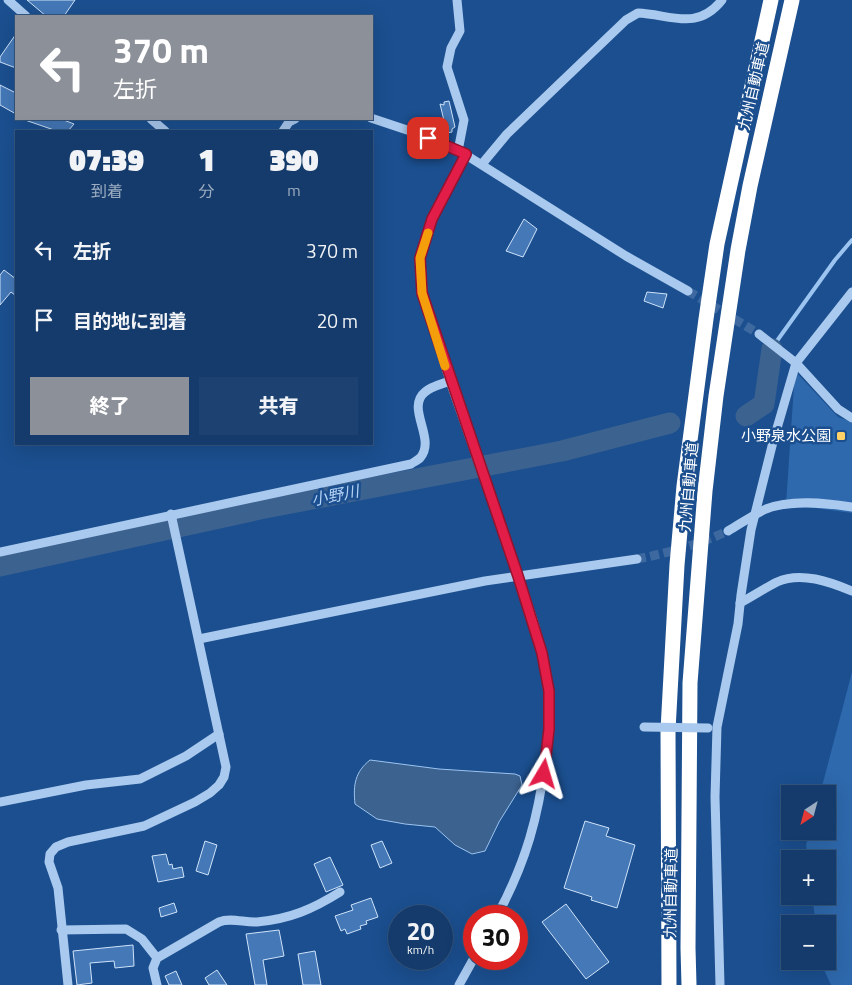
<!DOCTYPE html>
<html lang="ja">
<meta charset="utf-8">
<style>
:root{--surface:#143b6b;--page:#1d4271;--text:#f1f3f6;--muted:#9dadc1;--line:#33557e;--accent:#8c9099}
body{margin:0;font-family:"Titillium Web","Noto Sans JP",sans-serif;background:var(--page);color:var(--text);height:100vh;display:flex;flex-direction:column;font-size:19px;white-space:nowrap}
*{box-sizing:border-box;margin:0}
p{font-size:16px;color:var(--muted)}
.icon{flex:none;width:28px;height:28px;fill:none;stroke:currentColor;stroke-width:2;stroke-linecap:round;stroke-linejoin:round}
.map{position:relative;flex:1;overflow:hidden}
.side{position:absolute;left:15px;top:130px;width:358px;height:315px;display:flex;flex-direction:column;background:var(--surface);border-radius:0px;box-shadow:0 5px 20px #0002,0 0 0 1px var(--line)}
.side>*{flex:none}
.guide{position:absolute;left:15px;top:15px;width:358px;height:105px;border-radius:0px;box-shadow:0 5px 20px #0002,0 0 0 1px var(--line);background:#8c9099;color:#fff;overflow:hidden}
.needle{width:32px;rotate:216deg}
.tools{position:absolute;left:781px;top:785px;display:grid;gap:10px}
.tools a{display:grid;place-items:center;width:55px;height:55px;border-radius:0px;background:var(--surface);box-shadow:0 5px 20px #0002,0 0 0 1px var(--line);font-size:25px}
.speed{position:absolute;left:388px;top:905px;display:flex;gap:10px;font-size:25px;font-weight:700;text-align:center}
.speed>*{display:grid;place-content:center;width:65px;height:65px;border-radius:50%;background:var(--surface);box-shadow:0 5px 20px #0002,0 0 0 1px var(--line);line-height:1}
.speed small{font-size:12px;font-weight:400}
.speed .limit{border:8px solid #d22;background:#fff;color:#111}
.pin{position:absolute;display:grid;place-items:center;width:42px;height:42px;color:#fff;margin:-21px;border-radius:10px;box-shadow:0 2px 8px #0006}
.me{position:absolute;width:55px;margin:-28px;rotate:7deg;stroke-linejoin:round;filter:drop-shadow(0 0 4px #0008)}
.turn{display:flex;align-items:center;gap:18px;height:105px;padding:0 15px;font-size:22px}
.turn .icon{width:65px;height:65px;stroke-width:2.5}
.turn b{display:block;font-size:35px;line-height:42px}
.eta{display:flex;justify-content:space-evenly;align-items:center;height:85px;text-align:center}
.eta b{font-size:30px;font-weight:800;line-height:35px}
.cta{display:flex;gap:10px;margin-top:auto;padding:10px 15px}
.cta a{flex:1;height:58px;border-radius:0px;background:var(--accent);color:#fff;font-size:20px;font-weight:800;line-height:58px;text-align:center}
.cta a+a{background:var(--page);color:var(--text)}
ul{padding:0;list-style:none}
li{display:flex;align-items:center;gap:15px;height:70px;padding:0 15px}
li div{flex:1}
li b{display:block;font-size:19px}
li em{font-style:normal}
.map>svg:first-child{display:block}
</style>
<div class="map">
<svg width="852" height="985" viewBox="0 0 852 985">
<rect width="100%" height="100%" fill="#1b4f8f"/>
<g fill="#2e69ad">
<polygon points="795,371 838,417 852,422 852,513 786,504"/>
<polygon points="852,672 852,985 831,985 820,961 828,961 828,924 816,924 812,896 828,896 828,859 808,859 806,845 810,831 828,831 828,794 820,794"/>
</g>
<path fill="#3c6290" stroke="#9cc4f0" d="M370,760l69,9 76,5 5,2 2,9 -23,37 -14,29 -13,3 -17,-9 -20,-18 -30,-3 -28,-5 -22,-15c-2,-19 0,-32 15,-44z"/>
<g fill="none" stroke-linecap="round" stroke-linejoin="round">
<polyline stroke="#9cc4f0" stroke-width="4" points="774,345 835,260 852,240"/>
<g stroke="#3c6290" stroke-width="21">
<polyline points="746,416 764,404 772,349"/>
<polyline points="0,566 260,509 562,451 670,423"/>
</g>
</g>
<g fill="#4478b7" stroke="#cfe3fa">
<polygon points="27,0 75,0 64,16 46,16"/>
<polygon points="16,34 16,68 0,62 0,57"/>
<polygon points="0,85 16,93 16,114 0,105"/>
<polygon points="449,101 455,127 452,129 452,132 447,133 440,104 444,105 444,102"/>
<polygon points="25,119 61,119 74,124 68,131 57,131 25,120"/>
<polygon points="524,219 537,229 523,257 506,251"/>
<polygon points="4,270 16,279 16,296 11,292 0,305 0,275"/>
<polygon points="647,292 667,294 663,308 644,301"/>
<polygon points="585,821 609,828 606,836 635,845 617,908 591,900 592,897 564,888"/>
<polygon points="205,841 217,845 208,875 196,871"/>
<polygon points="382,841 392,863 380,868 371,845"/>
<polygon points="166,854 169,865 172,864 173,869 182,867 184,877 158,882 152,856"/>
<polygon points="330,857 343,885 326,892 314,864"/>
<polygon points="371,898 378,917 366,921 367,924 360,926 361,929 347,934 345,929 341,931 335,916 353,910 351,905"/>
<polygon points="174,903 177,912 161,917 159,908"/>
<polygon points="566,904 609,962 586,979 542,922"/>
<polygon points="279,930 284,956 263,960 267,985 255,985 246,934"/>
<polygon points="133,945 134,966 115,968 114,961 90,963 92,983 77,985 73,951"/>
<polygon points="315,951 321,985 303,985 298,954"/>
<polygon points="217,970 227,985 209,985 205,978"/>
<polygon points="176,971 182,985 169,985 165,976"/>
</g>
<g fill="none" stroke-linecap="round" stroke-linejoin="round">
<g stroke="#3d69a0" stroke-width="9" stroke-dasharray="9 4.5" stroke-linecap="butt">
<polyline points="688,291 759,334"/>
<path d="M637,559c31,-6 63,-15 91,-28"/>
</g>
<g stroke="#a9c9ee" stroke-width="9">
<polyline points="8,0 26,16"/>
<polyline points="457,0 460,31 451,48 447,67 464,120 458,151"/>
<polyline points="371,118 413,132 466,155 626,256 688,291"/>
<polyline points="151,119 165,131"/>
<polyline points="283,131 289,122 295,119"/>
<path d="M482,164l25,-30 119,-114 12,-7c31,1 59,19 84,-13"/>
<polyline points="759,334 796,363 838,409 852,418"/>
<path d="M450,381c20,58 41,117 61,175 15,43 33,89 38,135 2,21 0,43 -3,64 -7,61 -20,107 -49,161"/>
<path d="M728,531c12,-7 25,-16 38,-22 25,-10 60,-6 86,-2"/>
<path d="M0,552l411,-88c3,-2 7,-4 9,-6 17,-19 -15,-50 5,-66 7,-6 17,-8 25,-11l-28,-88 -2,-36 12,-38 34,-64"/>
<path d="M740,603c13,-7 25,-15 37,-21 24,-11 53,0 75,9"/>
<polyline points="199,639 485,581 637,559"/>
<polyline points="0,802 86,785 140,779 186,756 219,734"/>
<polyline points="61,930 126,929 142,939 157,958"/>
<polyline points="68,985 58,888 49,862 50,854 56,847 68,842 144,826 195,802 210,793 219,785 224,777 226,767 171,514"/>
<path d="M157,985l-4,-17 4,-10 62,-36c12,-5 26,1 38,0 33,-3 56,-13 83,-30"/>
<polyline points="459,985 474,958"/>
<polyline points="720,985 715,797 717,727 738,624 741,595 751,530 773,442 796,363 852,292"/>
</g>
<g stroke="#fff" stroke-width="15">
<polyline points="669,985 668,730 677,565 684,486 706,319 717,244 771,0"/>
<polyline points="689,985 688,948 690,683 705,491 716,396 738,250 750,186 792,0"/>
</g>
<polyline stroke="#a9c9ee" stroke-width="9" points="644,727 708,728"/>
</g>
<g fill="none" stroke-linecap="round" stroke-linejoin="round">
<g stroke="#92132f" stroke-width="12">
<polyline id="route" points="428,138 466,154 432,219 420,258 422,293 518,576 542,653 549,691 549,729 544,774"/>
</g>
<use href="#route" stroke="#e11d48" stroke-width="9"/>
<polyline stroke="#f59e0b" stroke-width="9" points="428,233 420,258 422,293 445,366"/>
</g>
<rect fill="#ffd166" stroke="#1b4f8f" stroke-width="2" x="836" y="431" width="10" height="10" rx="2.5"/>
<g text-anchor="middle" stroke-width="5" stroke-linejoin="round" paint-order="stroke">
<g font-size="15" fill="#fff" stroke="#1b4f8f">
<text transform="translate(754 86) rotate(-77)" y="5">九州自動車道</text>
<text transform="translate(689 487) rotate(-85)" y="5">九州自動車道</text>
<text transform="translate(671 893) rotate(-89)" y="5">九州自動車道</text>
</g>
<g font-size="15" fill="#fff" stroke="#1b4f8f" text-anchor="end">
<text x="831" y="441">小野泉水公園</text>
</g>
<g font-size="16" font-style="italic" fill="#b5d3f5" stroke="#1b4f8f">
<text transform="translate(335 495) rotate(-11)" y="6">小野川</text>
</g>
</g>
</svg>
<div class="tools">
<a><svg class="needle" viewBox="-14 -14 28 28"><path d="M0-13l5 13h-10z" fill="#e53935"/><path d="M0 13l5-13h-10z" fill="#9dadc1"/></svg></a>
<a>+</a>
<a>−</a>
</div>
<div class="speed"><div>20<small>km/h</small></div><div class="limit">30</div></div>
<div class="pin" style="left:428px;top:138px;background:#d93025"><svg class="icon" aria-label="arrive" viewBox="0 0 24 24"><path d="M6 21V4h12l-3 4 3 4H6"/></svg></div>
<svg class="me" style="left:544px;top:774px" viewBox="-20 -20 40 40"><path d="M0-17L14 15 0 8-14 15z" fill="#e11d48" stroke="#fff" stroke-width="4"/></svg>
<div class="guide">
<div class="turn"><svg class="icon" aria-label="left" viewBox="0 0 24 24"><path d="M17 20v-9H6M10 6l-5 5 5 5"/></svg><div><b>370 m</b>左折</div></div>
</div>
<section class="side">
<div class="eta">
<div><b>07:39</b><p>到着</p></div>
<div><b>1</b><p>分</p></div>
<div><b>390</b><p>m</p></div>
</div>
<ul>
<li><svg class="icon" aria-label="left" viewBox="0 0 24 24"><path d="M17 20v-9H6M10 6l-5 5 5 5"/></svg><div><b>左折</b></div><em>370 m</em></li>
<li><svg class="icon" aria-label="arrive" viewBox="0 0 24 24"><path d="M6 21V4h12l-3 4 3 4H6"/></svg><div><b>目的地に到着</b></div><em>20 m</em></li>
</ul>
<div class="cta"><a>終了</a><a>共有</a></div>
</section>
</div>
